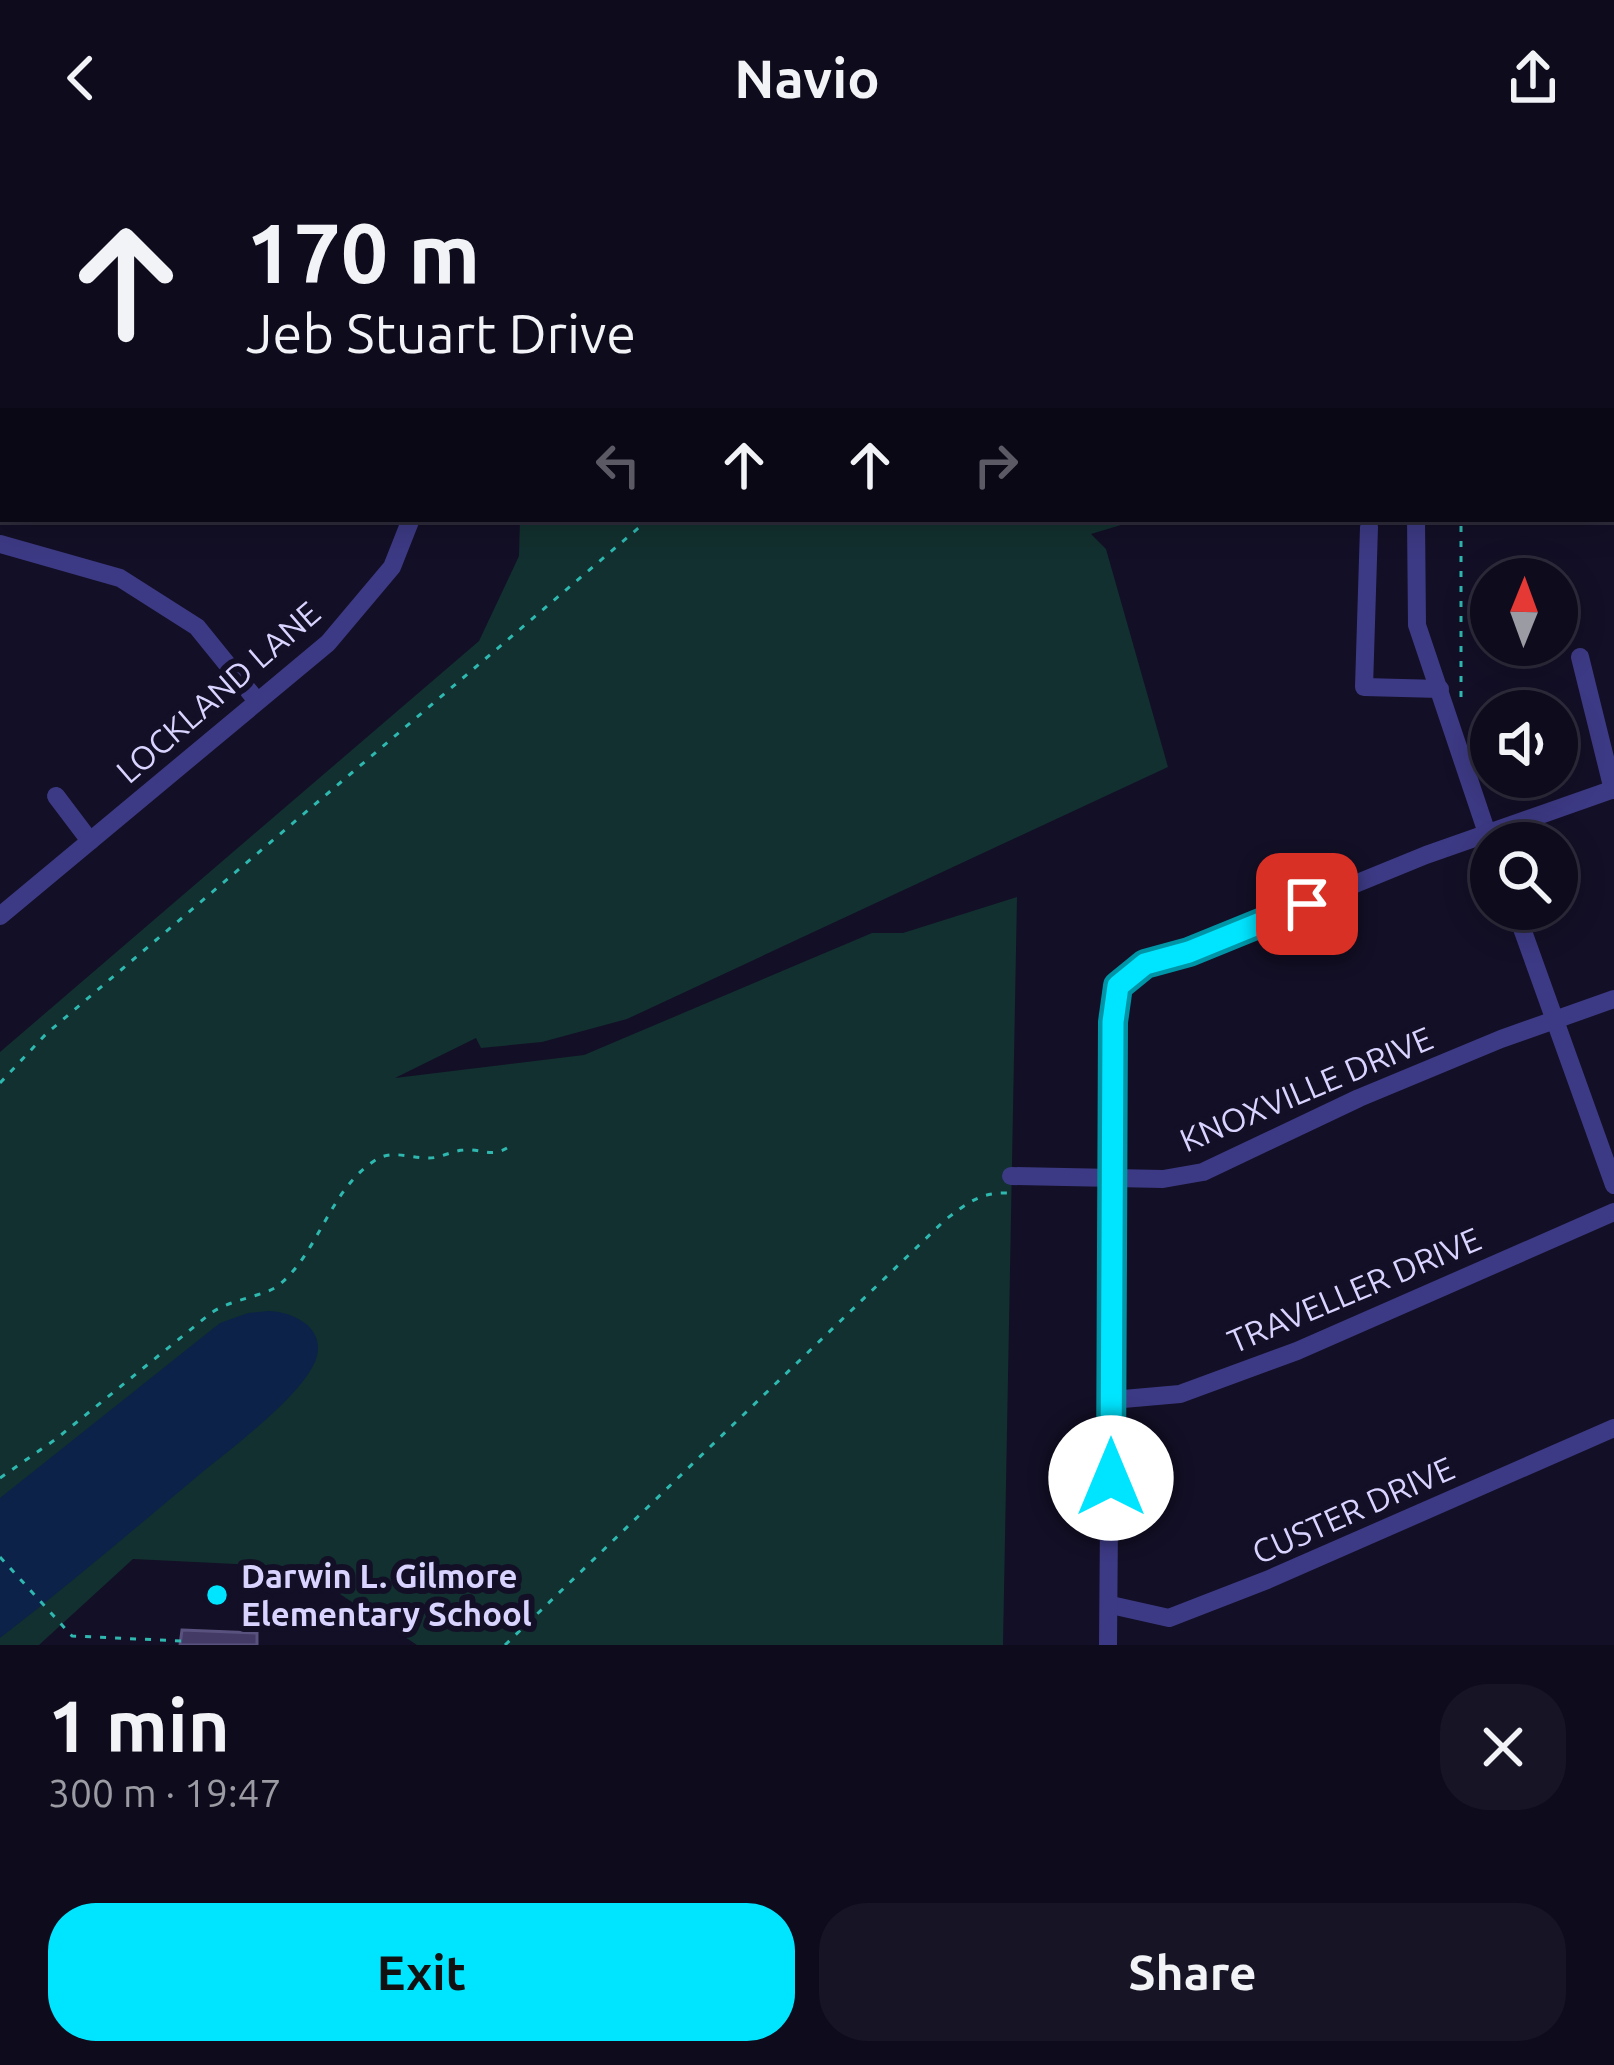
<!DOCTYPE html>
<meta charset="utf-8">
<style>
:root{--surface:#0e0b1c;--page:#171425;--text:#f1f3f6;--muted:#9b9ba3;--line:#2e2b3b;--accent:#00e5ff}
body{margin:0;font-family:Ubuntu,sans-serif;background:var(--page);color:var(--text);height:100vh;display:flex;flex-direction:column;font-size:45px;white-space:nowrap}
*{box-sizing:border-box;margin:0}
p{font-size:39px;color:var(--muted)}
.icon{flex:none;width:66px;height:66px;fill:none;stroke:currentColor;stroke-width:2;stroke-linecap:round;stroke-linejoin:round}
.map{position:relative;height:1489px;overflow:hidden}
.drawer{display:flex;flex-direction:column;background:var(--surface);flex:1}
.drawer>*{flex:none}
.guide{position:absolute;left:0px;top:0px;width:1614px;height:366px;box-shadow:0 6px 30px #0003,0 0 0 3px var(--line);background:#0e0b1c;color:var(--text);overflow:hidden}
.needle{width:78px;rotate:1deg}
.tools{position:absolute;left:1470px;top:402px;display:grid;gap:24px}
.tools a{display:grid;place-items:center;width:108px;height:108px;border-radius:50%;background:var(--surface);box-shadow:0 6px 30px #0003,0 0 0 3px var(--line);font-size:60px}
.pin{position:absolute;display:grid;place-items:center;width:102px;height:102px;color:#fff;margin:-51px;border-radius:24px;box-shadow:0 6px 18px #0006}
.me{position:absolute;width:132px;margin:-66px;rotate:0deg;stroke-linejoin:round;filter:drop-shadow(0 0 9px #0008)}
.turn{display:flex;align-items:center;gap:42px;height:252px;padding:0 48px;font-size:54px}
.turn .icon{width:156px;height:156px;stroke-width:2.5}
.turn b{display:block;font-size:84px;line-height:102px}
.lanes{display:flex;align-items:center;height:114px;padding:0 48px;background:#0003;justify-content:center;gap:60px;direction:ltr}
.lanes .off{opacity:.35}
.round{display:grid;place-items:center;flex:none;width:126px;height:126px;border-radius:48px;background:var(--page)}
.summary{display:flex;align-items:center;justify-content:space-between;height:204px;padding:0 48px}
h1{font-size:72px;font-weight:700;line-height:90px}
.action{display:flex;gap:24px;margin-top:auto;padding:24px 48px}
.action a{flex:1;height:138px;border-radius:48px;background:var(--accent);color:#111;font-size:48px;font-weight:700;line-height:138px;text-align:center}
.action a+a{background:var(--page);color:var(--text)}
header{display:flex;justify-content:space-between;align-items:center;height:156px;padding:0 48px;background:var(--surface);font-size:54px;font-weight:700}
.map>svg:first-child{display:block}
</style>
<header><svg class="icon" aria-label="back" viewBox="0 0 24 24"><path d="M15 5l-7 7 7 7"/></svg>Navio<svg class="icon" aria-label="share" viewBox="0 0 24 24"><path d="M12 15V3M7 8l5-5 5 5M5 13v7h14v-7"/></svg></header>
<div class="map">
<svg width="1614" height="1489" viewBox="0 0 1614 1489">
<rect width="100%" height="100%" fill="#130f26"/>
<g fill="#12302f">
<polygon points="1044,0 1442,0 1040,3"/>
<polygon points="1611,163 1614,364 1467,363 1611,363"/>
<polygon points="520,363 1141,363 1091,378 1106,393 1168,611 627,863 542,886 481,892 476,882 395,922 584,899 872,777 903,777 1017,741 1003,1489 417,1489 299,1411 133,1403 39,1489 0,1489 0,896 479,485 519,400"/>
</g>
<path fill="#0c2248" d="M268,1155c31,1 64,22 44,57 -21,36 -80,80 -113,107 -66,55 -131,111 -199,163v-140l220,-175 28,-10z"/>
<polygon fill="#433a66" stroke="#5a527e" stroke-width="3" points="182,1474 257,1477 257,1489 180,1489"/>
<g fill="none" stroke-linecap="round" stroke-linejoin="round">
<g stroke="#2fb8b0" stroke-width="3" stroke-dasharray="6 9" stroke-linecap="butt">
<polyline points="864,3 866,0"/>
<polyline points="1050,3 1053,0"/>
<polyline points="1457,3 1457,0"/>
<polyline points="1461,541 1461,363"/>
<polyline points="0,927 46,878 649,363"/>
<path d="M0,1322l56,-39 155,-126c20,-14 55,-17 68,-28 40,-33 50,-94 95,-124 17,-12 35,-3 53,-3 12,1 24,-7 36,-8 17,-2 27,8 44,-2"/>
<polyline points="0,1401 72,1480 182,1485"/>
<path d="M505,1489l440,-425c21,-16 35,-28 62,-27"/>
</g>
<g stroke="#3d3a85" stroke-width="18">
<polyline points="830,0 833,3"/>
<polyline points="1590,0 1590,3"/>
<polyline points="12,3 13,0"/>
<polyline points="623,3 625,0"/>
<polyline points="893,3 895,0"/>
<polyline points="1611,43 1614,45"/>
<polyline points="0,45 3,35"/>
<polyline points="0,174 3,174"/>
<polyline points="1416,363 1417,469 1489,683"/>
<polyline points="1369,371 1364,531 1440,533"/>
<polyline points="0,388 120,422 197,471 257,545"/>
<polyline points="1580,501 1613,634"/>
<polyline points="56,640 90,685"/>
<polyline points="1515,753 1614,1029"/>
<polyline points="0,760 328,487 392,411 411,363"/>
<polyline points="1011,1020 1163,1023 1203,1016 1359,942 1501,883 1614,843"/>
<polyline points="1112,1244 1180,1238 1297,1195 1614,1056"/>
<polyline points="1111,1449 1169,1462 1267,1424 1614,1272"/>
<polyline points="1108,1489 1113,866 1117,830 1145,808 1189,796 1426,699 1614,633"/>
</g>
</g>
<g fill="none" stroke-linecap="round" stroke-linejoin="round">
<g stroke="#0095a6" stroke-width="30">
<polyline id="route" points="1111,1322 1113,866 1118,830 1145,808 1189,796 1307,748"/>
</g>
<use href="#route" stroke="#00e5ff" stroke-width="21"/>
</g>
<circle fill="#00e5ff" stroke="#130f26" stroke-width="4.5" cx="217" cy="1439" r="12"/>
<g text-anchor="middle" stroke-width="12" stroke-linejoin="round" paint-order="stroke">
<g font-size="33" fill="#d9d4ff" stroke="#130f26">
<text transform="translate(218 536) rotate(-41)" y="12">LOCKLAND LANE</text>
<text transform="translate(1306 933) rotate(-23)" y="12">KNOXVILLE DRIVE</text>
<text transform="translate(1354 1134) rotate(-23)" y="12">TRAVELLER DRIVE</text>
<text transform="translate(1353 1354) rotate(-24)" y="12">CUSTER DRIVE</text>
</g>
<g font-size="33" font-weight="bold" fill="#d9d4ff" stroke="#130f26" text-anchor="start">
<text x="241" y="1432">Darwin L. Gilmore<tspan x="241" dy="38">Elementary School</tspan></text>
</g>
</g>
</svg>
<div class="tools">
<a><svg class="needle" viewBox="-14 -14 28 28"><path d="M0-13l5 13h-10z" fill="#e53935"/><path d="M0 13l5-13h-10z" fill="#9b9ba3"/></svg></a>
<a><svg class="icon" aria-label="sound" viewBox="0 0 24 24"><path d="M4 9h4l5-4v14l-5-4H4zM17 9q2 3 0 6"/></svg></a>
<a><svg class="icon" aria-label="search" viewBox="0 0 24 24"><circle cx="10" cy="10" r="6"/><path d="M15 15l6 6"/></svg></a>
</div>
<div class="pin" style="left:1307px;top:748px;background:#d93025"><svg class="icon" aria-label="arrive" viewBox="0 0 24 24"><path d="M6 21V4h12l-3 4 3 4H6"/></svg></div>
<svg class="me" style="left:1111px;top:1322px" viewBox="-20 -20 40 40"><circle r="19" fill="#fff"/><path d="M0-13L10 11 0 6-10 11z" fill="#00e5ff"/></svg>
<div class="guide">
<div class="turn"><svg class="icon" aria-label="ahead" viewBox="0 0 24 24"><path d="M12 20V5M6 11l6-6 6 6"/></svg><div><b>170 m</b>Jeb Stuart Drive</div></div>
<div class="lanes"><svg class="icon off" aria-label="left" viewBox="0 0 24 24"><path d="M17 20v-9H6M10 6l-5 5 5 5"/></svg><svg class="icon" aria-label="ahead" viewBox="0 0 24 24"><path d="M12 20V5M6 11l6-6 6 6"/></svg><svg class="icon" aria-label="ahead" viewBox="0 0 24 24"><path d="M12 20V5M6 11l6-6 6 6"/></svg><svg class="icon off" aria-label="right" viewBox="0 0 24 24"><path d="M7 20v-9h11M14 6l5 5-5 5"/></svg></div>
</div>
</div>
<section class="drawer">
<div class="summary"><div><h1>1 min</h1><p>300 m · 19:47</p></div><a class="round"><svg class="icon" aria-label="close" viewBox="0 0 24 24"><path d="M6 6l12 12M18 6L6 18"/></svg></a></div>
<div class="action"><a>Exit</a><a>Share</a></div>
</section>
